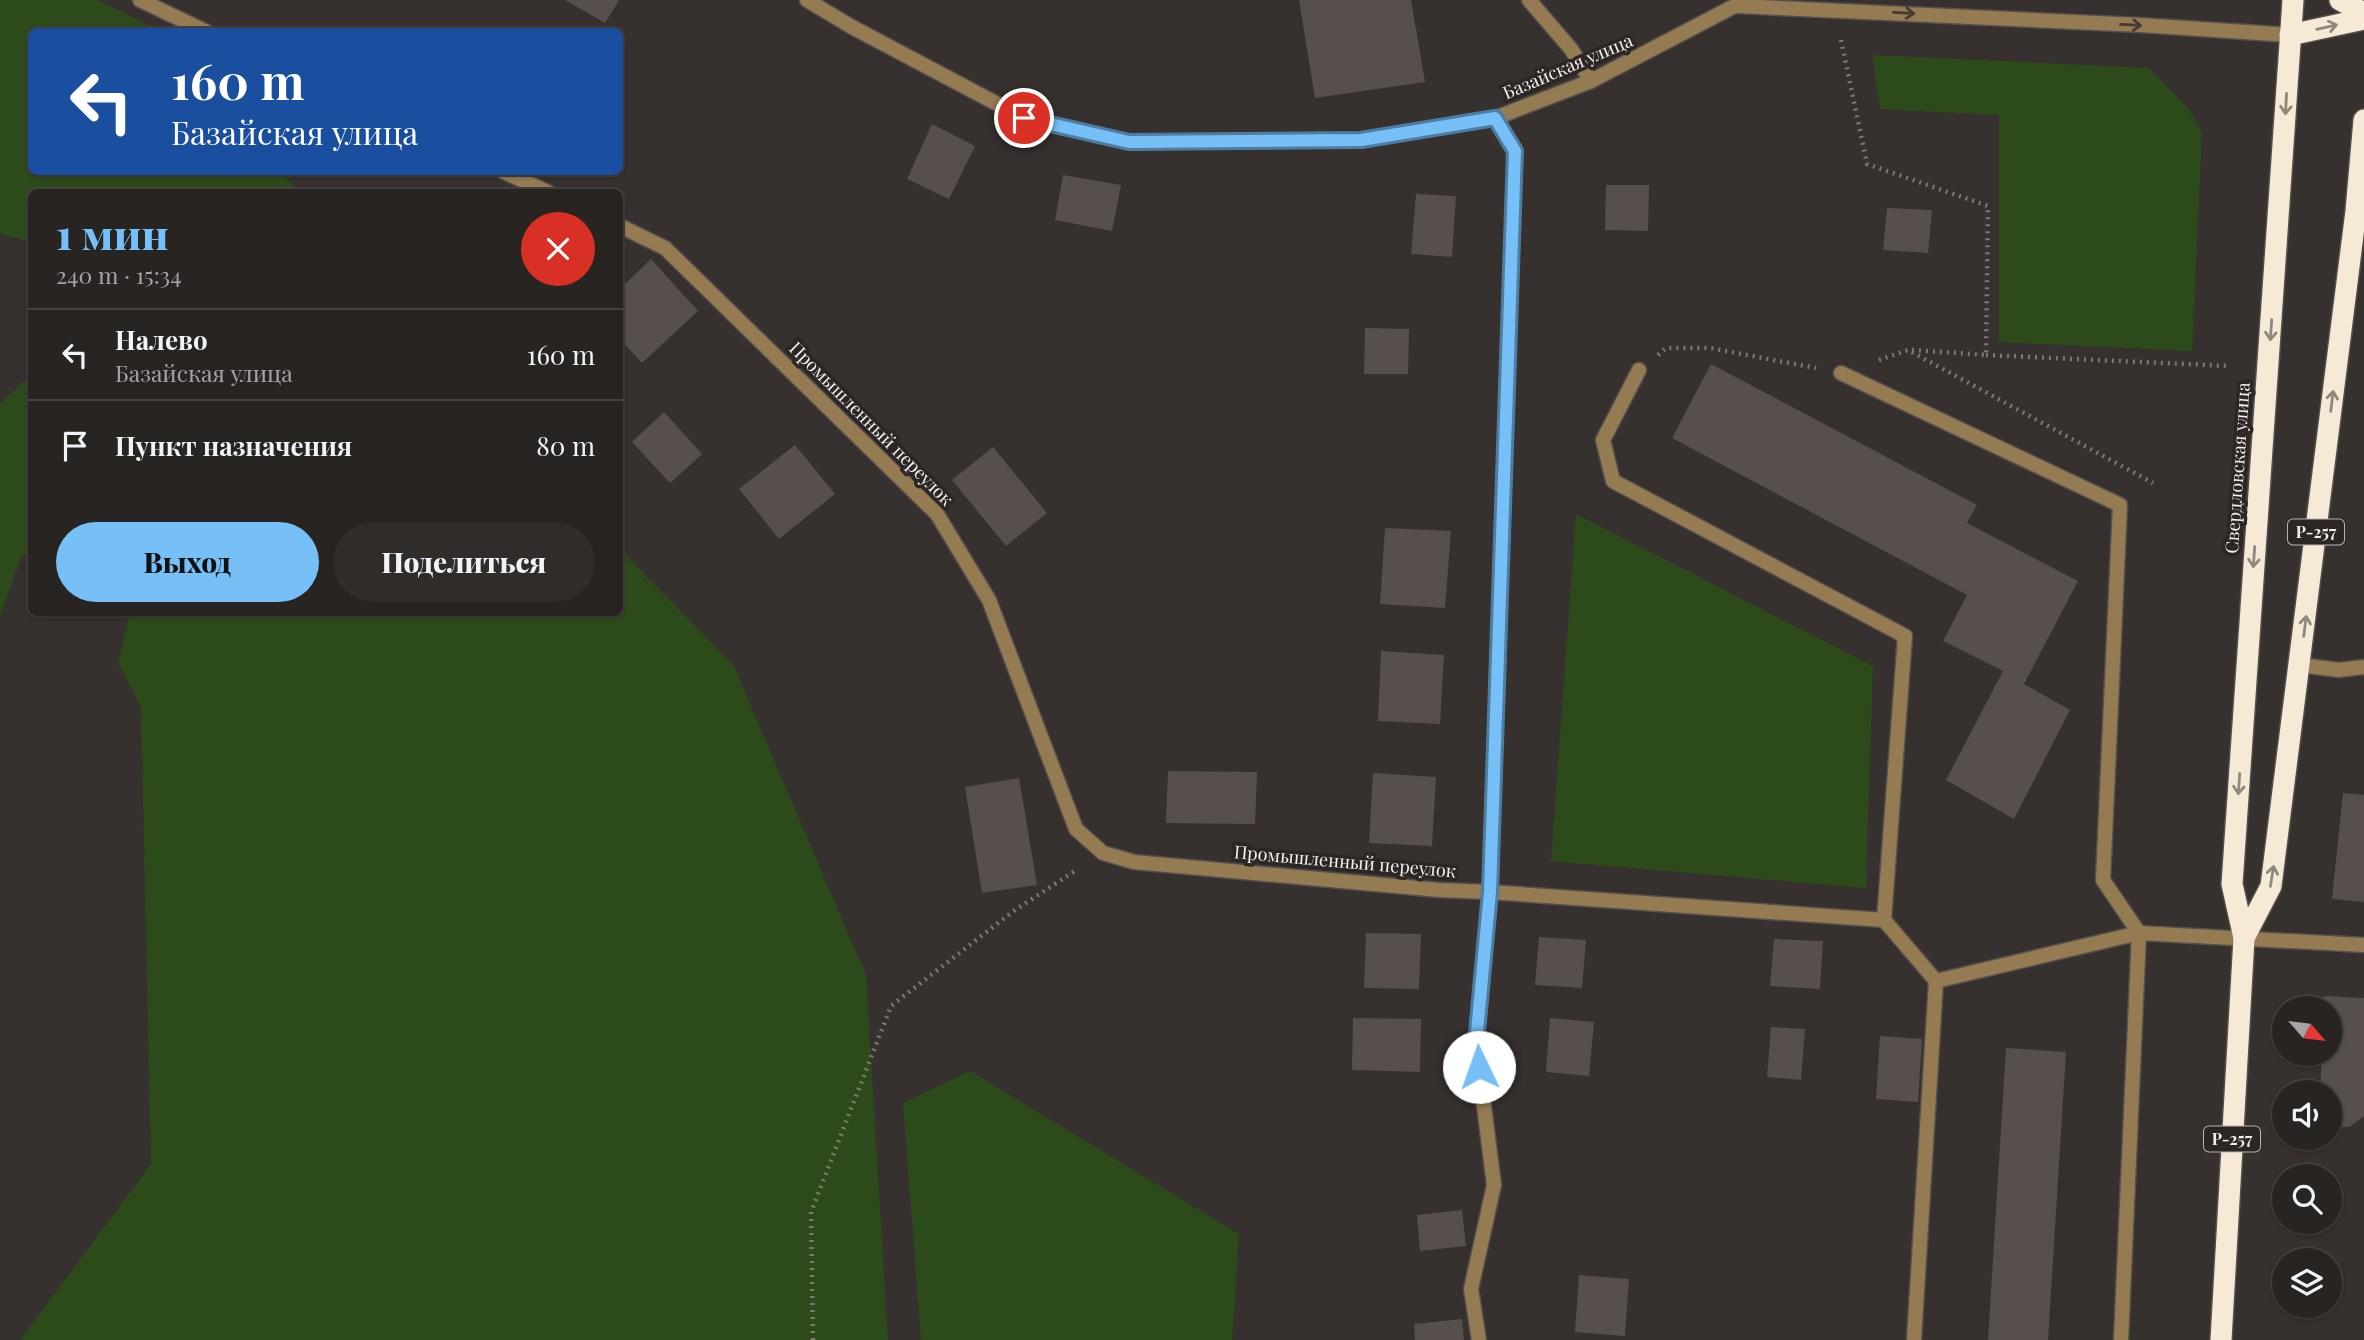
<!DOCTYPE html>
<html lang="ru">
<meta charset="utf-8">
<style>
:root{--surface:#282422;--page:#302c2a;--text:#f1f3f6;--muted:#a5a4a5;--line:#444140;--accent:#76c0f7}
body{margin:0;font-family:"Playfair Display",serif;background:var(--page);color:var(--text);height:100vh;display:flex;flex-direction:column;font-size:26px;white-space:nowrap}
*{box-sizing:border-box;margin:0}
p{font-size:23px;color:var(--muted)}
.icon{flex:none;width:38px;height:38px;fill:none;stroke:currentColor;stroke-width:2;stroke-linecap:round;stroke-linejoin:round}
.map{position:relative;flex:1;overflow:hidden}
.drawer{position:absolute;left:28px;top:189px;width:595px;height:427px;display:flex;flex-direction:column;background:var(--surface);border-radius:10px;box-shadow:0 2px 5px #0004,0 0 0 2px var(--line)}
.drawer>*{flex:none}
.banner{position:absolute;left:28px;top:28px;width:595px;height:147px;border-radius:10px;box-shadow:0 2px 5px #0004,0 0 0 2px var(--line);background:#1a4fa0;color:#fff;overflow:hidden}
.needle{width:46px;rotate:118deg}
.buttons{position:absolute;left:2272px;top:996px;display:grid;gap:14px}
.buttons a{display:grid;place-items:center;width:70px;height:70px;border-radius:50%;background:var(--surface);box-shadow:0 2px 5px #0004,0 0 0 2px var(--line);font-size:35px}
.pin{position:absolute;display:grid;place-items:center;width:60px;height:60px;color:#fff;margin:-30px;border:4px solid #fff;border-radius:50%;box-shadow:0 2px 7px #0007}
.me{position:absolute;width:77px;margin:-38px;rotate:357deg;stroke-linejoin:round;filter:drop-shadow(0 0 5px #0008)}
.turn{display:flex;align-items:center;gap:24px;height:147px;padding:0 28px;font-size:32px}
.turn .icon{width:91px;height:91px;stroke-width:2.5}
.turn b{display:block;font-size:49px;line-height:60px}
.round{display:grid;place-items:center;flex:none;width:74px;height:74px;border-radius:37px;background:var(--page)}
.summary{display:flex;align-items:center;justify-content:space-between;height:119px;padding:0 28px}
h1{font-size:42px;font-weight:800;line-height:52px;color:var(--accent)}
.button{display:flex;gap:14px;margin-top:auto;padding:14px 28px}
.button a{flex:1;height:80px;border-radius:42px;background:var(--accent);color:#111;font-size:28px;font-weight:800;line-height:80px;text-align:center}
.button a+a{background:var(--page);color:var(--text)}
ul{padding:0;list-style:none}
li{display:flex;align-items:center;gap:21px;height:91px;padding:0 28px;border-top:2px solid var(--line)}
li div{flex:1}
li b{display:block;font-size:26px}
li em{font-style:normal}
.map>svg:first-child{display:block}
</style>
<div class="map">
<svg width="2364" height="1340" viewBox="0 0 2364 1340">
<rect width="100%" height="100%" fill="#36302e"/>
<g fill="#2d4b1a">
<polygon points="0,0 97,0 160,31 32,32 32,172 282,172 297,192 32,192 31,242 0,234"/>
<polygon points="1872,55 2149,68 2188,108 2202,133 2192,351 1999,342 1999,115 1880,109"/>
<polygon points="31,369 31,549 20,559 0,617 0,403 28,378"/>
<polygon points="1576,514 1873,666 1866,888 1551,861"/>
<polygon points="620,549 734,666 866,975 888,1340 20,1340 151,1164 141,707 118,663 130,613 620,612"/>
<polygon points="970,1071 1239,1234 1232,1340 921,1340 903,1103"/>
</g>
<g fill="#564f4d">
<polygon points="565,0 619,0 605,23"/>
<polygon points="1299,0 1411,0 1425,82 1315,98"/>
<polygon points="932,124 975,146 949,199 907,179"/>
<polygon points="1063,175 1121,185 1112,231 1055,220"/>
<polygon points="1606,185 1649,185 1648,231 1605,230"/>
<polygon points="1416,194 1456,196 1452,257 1411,254"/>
<polygon points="1887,208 1932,210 1928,253 1883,250"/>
<polygon points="651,259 698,311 642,363 620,339 620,289"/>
<polygon points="1365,328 1409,329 1408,374 1364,374"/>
<polygon points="1711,364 1977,505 1967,523 2078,581 2024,684 2070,710 2014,819 1946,780 2003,671 1943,641 1967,595 1672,438"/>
<polygon points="664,412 702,454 670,483 632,442"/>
<polygon points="795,445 835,494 779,539 739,489"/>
<polygon points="993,447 1047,513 1006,546 952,480"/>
<polygon points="1385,528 1451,531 1445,608 1380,604"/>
<polygon points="1381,651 1444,655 1440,724 1378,721"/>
<polygon points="1168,771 1257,772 1255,824 1166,823"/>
<polygon points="1373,773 1436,777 1432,846 1369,843"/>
<polygon points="1019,778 1037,885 982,893 965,787"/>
<polygon points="2343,793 2364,795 2364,902 2332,899"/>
<polygon points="1366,933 1421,934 1419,989 1364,988"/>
<polygon points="1539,937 1586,940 1582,988 1535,985"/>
<polygon points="1774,939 1823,941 1820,989 1770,986"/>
<polygon points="2324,996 2364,998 2364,1116 2349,1127 2333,1127 2329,1122 2329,1092 2320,1092 2322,1054 2329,1054 2329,1008 2324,1008"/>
<polygon points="1353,1018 1421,1019 1420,1072 1352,1070"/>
<polygon points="1550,1018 1594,1022 1589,1076 1546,1072"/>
<polygon points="1771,1027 1805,1029 1801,1080 1767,1077"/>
<polygon points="1880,1036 1922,1039 1918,1102 1876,1099"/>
<polygon points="2006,1048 2066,1052 2048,1340 1988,1340"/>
<polygon points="1462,1210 1466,1246 1420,1251 1417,1215"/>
<polygon points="1579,1275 1629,1279 1625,1336 1575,1332"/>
<polygon points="1462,1319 1464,1340 1415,1340 1414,1324"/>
</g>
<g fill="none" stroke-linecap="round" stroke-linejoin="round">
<g stroke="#544f4d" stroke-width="17">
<g id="lane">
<polyline points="140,0 207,32"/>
<polyline points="1529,0 1571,49 1591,81"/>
<polyline points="504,172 548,192"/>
<polyline points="620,226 665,248"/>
<polyline points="1639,370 1603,440 1613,481 1905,636 1884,920"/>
<polyline points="2300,665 2339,670 2364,667"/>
<polyline points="1914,1340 1936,981"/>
</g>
</g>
<g stroke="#544f4d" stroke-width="17">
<g id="street">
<polyline points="807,0 852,27 1024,118 1129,142 1361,140 1495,118 1591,81 1746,0"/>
<polyline points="1738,6 2140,25 2290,35"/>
<polyline points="665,248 937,514 989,600 1076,829 1103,853 1134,862 1439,890 1490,892 1884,920 1936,981 2139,933 2364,945"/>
<polyline points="1841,373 2120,505 2103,880 2139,933 2121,1340"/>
<polyline points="1479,1340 1471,1289 1494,1185 1476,1043 1490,892 1515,151 1495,118"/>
</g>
</g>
<g stroke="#544f4d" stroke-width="24">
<g id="highway">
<polyline points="2340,0 2364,13"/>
<polyline points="2290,35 2364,19"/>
<polyline points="2244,938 2271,886 2356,211 2364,120"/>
<polyline points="2221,1340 2244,938 2232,884 2293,0"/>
</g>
</g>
<g stroke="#7d7876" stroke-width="4.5" stroke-dasharray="2 5" stroke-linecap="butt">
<polyline points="1841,40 1867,164 1988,206 1986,355 1912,350"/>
<polyline points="1658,355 1666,348 1710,348 1816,368"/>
<polyline points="1986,355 2229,366"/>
<polyline points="1879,360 1908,350 2153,483"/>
<polyline points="813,1340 811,1212 891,1006 1015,910 1078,869"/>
</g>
<use href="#lane" stroke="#957b52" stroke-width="14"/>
<use href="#street" stroke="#957b52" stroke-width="14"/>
<use href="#highway" stroke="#f6ead6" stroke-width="21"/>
</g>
<defs><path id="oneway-shaft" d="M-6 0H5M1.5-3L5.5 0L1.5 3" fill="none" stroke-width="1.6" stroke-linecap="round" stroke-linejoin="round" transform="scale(1.75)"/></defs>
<g stroke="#463b30">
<use href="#oneway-shaft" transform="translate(1904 13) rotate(3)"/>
<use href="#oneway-shaft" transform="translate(2131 25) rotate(3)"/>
</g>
<g stroke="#91887d">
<use href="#oneway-shaft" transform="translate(2327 27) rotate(-13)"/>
<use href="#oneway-shaft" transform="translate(2286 104) rotate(93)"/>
<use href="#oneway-shaft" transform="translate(2271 330) rotate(94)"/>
<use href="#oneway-shaft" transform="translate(2332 401) rotate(-83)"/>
<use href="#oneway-shaft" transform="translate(2254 557) rotate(94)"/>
<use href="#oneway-shaft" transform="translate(2305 626) rotate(-83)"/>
<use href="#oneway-shaft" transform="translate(2239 784) rotate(94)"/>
<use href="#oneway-shaft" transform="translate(2272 876) rotate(-81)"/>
</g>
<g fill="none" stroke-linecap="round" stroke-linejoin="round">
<g stroke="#4d7da1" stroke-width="18">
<polyline id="route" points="1024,118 1129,142 1361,140 1495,118 1515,151 1490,892 1476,1043 1479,1067"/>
</g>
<use href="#route" stroke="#76c0f7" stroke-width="12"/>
</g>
<g text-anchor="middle" stroke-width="7" stroke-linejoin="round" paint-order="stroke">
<g fill="#2c2624" stroke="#b7b3b1" stroke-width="2">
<rect x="2288" y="519.5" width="56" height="25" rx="5"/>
<rect x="2204" y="1126.5" width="56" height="25" rx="5"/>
</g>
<g font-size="16" font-weight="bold" fill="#f3efee">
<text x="2316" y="538">Р-257</text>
<text x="2232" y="1145">Р-257</text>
</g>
<g font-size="18" fill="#f3efee" stroke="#2c2624">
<text transform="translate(1568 67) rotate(-23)" y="6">Базайская улица</text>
<text transform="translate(871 424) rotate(45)" y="6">Промышленный переулок</text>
<text transform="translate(2238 468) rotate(-86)" y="6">Свердловская улица</text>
<text transform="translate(1345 862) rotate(5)" y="6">Промышленный переулок</text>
</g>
</g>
</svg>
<div class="buttons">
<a><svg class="needle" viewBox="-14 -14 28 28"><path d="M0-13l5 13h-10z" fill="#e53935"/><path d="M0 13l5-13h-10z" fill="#a5a4a5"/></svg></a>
<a><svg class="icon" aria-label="sound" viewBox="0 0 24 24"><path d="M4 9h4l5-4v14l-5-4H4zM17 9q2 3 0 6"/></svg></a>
<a><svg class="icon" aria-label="search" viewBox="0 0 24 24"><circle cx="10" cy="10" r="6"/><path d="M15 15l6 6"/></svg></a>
<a><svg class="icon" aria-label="layers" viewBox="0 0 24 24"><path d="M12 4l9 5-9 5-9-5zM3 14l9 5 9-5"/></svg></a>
</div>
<div class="pin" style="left:1024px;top:118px;background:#d93025"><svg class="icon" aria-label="arrive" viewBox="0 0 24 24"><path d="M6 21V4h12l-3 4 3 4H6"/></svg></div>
<svg class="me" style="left:1479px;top:1067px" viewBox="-20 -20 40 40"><circle r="19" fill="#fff"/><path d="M0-13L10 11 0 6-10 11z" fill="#76c0f7"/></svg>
<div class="banner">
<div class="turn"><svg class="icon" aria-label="left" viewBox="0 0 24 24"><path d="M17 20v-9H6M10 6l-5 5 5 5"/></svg><div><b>160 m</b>Базайская улица</div></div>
</div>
<section class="drawer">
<div class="summary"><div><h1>1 мин</h1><p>240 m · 15:34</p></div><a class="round" style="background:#d93025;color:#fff"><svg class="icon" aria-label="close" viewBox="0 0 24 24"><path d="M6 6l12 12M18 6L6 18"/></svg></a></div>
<ul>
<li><svg class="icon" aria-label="left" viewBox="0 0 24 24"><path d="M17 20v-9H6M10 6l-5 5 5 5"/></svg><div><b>Налево</b><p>Базайская улица</p></div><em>160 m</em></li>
<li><svg class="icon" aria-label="arrive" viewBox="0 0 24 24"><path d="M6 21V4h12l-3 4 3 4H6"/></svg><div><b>Пункт назначения</b></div><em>80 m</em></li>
</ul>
<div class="button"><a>Выход</a><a>Поделиться</a></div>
</section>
</div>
